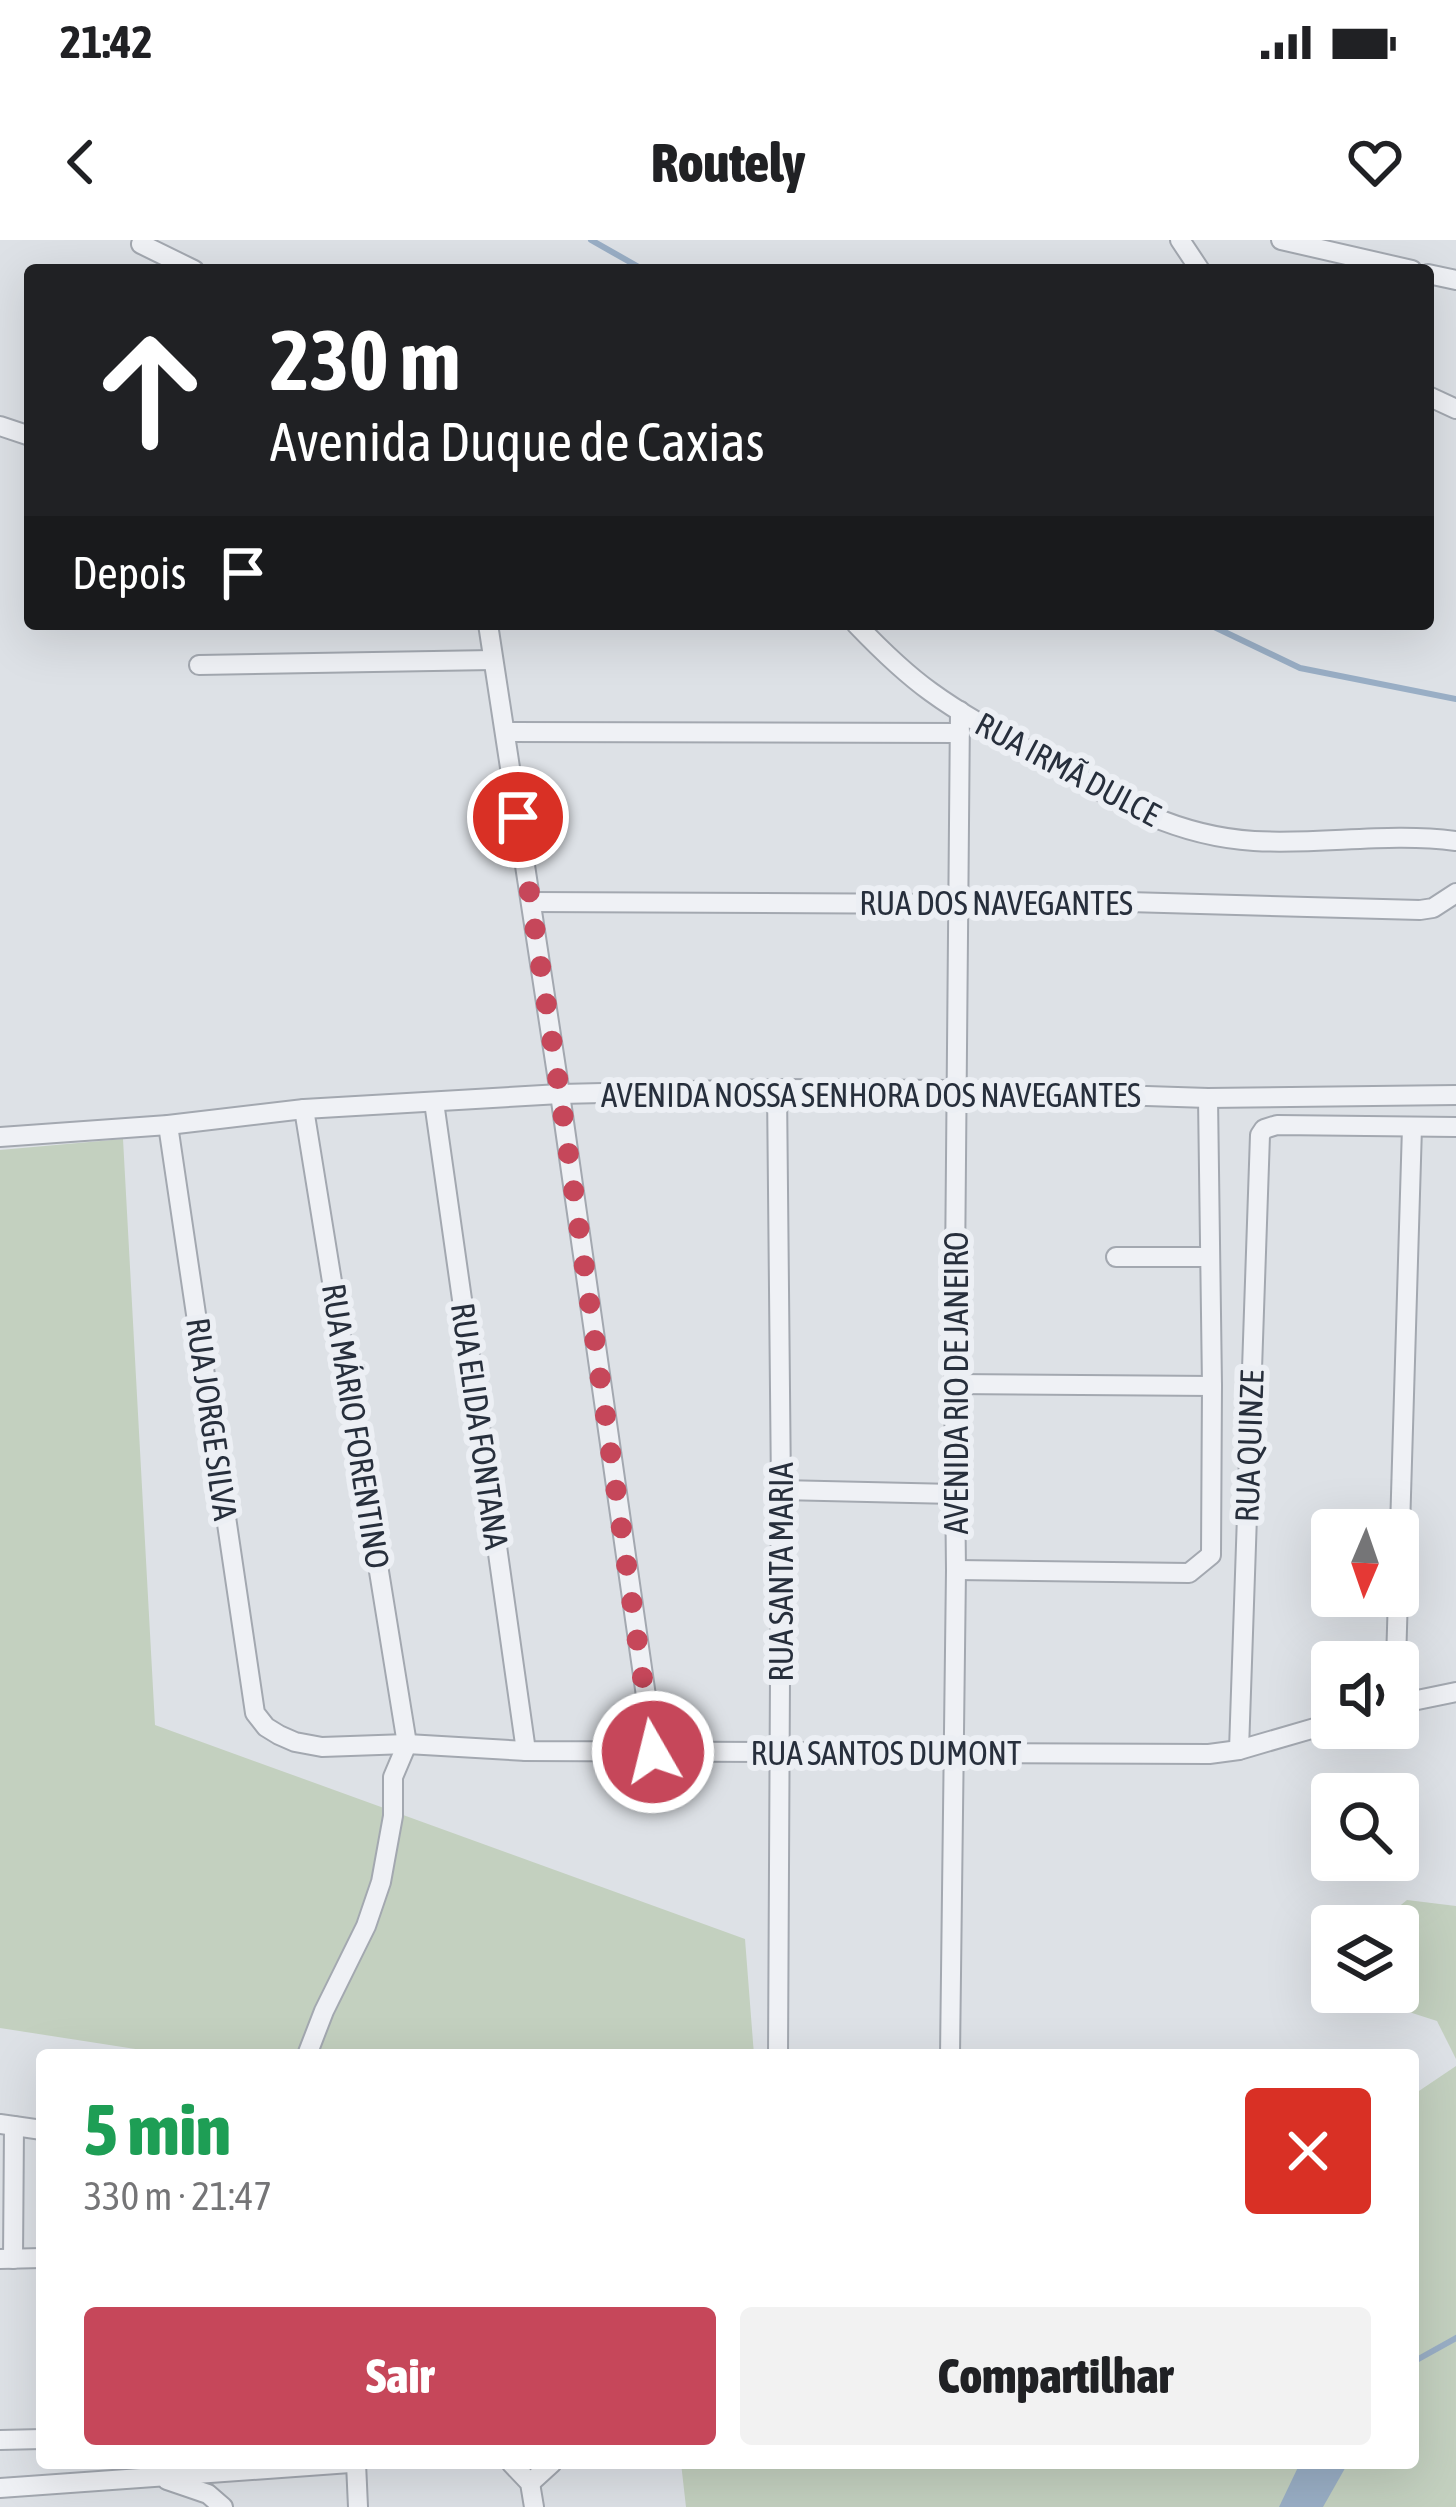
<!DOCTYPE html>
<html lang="pt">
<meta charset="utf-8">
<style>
:root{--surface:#fff;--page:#f2f2f2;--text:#202124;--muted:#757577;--accent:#c6475a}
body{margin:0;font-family:"Asap Condensed",sans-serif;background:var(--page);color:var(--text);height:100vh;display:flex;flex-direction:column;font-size:45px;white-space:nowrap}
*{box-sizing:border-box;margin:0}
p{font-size:39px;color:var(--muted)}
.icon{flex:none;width:66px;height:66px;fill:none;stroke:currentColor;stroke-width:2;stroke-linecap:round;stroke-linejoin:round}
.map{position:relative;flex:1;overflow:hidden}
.sheet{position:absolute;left:36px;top:1809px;width:1383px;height:420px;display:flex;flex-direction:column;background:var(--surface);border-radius:12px;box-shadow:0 12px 48px #0002}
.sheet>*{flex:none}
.banner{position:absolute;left:24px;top:24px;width:1410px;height:366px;border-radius:12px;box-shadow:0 12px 48px #0002;background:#202124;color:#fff;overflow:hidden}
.needle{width:78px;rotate:182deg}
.buttons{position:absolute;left:1311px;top:1269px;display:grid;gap:24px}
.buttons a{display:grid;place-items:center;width:108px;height:108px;border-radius:12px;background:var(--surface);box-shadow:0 12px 48px #0002;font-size:60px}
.pin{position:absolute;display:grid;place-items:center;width:102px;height:102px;color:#fff;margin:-51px;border:6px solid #fff;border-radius:50%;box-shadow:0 3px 12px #0007}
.me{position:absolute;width:132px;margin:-66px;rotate:352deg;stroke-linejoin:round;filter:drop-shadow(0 0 9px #0008)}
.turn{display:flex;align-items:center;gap:42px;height:252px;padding:0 48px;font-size:54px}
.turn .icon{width:156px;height:156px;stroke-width:2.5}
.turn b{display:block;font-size:84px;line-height:102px}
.then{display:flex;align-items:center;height:114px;padding:0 48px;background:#0003;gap:24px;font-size:45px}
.round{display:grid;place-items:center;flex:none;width:126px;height:126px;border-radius:12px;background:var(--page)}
.overview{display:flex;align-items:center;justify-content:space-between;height:204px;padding:0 48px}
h1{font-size:72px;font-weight:800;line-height:90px;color:#1e9e55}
.primary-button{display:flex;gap:24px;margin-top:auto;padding:24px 48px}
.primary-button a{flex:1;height:138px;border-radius:12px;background:var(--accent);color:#fff;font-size:48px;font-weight:800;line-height:138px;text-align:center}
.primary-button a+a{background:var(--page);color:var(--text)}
.status{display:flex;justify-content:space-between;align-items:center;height:84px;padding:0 60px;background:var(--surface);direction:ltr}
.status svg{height:33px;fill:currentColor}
header{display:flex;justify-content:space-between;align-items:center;height:156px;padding:0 48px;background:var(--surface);font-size:54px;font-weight:800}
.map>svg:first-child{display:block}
</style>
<div class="status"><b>21:42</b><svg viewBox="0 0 49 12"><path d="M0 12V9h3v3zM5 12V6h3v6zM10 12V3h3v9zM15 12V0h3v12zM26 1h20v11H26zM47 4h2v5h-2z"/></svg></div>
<header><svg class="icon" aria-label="back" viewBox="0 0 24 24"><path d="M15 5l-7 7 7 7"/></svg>Routely<svg class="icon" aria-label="heart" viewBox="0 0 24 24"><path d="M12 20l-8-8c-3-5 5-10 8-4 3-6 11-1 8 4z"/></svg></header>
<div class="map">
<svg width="1456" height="2267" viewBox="0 0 1456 2267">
<rect width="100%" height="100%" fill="#dde1e6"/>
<g fill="#c3d0bf">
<polygon points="123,899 155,1485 745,1699 754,1815 174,1815 0,1788 0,910"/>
<polygon points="1407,1660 1456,1666 1456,1819 1437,1781 1381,1763 1367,1752 1398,1752 1398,1686 1375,1686"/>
<polygon points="1456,1826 1456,2267 686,2267 681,2223 1413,2223 1413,1855"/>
</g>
<polygon fill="#99aec5" points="1300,2223 1348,2223 1323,2267 1279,2267"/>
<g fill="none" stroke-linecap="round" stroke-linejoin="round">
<g stroke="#99aec5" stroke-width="6">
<polyline points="591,0 644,30"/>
<polyline points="1208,384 1300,428 1456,459"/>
<polyline points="1413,2122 1456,2098"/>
</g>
<g stroke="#a3a8b0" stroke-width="22">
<g id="street">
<polyline points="1180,0 1200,30"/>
<polyline points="1281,0 1412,30"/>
<polyline points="141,4 194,30"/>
<polyline points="1428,34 1456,40"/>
<polyline points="1428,156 1456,169"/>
<polyline points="0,186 30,196"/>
<polyline points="488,384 560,854 654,1512"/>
<path d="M856,384c23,24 47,48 75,68 37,27 79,48 119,70 66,39 124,74 204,79 67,4 135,-9 202,0"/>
<polyline points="199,425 493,420"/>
<polyline points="505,492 960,493"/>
<polyline points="531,662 958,664 1128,662 1420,670 1433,668 1456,653"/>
<polyline points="777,849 781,1250 778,1815"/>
<polyline points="434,862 526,1511"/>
<polyline points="304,869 407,1504 393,1537 393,1576 381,1642 366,1686 324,1771 307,1815"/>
<polyline points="168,885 255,1473 266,1487 279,1495 295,1502 322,1507 407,1504 526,1511 1209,1514 1239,1510 1332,1483"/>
<polyline points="0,897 168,885 304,869 560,854 777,849 958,850 1208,858 1456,855"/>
<polyline points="1116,1017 1210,1017"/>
<polyline points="954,1144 1212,1146"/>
<polyline points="781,1250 954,1254"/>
<polyline points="956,1330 1189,1333 1211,1315 1212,1146 1208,858"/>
<polyline points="1396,1422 1412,887"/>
<polyline points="1398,1464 1456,1452"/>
<polyline points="1239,1510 1260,895 1264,889 1277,885 1456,887"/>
<polyline points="950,1815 956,1330 954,1144 960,471"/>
<polyline points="0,1884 42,1890"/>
<polyline points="0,2019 42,2018"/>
<polyline points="13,2019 14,1886"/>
<polyline points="0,2200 42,2199"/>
<polyline points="356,2223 358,2267"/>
<polyline points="511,2223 530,2243 534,2267"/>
<polyline points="167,2240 208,2254 223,2267"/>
<polyline points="530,2243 552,2223"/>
<polyline points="0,2248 350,2223"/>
</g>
</g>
<use href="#street" stroke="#eff1f5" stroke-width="18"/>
</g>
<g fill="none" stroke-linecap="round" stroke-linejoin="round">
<polyline stroke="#c6475a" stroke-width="21" stroke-dasharray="0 37.8" points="518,577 560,854 653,1512"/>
</g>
<g text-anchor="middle" stroke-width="12" stroke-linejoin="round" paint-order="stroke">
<g font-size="33" fill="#272f3c" stroke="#eceff4">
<text transform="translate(1068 529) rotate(28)" y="12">RUA IRMÃ DULCE</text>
<text x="996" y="675">RUA DOS NAVEGANTES</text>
<text x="871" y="867">AVENIDA NOSSA SENHORA DOS NAVEGANTES</text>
<text transform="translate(956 1143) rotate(-90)" y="12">AVENIDA RIO DE JANEIRO</text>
<text transform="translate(212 1179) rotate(82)" y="12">RUA JORGE SILVA</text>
<text transform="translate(356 1186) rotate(81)" y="12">RUA MÁRIO FORENTINO</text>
<text transform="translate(480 1186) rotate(82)" y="12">RUA ELIDA FONTANA</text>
<text transform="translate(1249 1206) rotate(-88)" y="12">RUA QUINZE</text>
<text transform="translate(781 1332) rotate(-90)" y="12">RUA SANTA MARIA</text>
<text x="886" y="1525">RUA SANTOS DUMONT</text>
</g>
</g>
</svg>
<div class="buttons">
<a><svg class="needle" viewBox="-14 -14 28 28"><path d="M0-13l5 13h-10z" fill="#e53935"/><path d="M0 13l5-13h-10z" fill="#757577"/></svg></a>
<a><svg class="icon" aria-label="sound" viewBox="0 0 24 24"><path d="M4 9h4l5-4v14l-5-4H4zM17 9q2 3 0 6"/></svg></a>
<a><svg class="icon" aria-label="search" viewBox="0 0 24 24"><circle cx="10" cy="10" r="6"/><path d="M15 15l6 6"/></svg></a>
<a><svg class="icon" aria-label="layers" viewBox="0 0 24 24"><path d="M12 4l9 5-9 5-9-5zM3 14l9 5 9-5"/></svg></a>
</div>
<div class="pin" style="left:518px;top:577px;background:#d93025"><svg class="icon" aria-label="arrive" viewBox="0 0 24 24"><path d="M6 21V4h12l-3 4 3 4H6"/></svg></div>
<svg class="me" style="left:653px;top:1512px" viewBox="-20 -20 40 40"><circle r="17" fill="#c6475a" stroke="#fff" stroke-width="3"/><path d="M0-11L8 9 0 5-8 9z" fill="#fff"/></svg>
<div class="banner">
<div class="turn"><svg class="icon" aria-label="ahead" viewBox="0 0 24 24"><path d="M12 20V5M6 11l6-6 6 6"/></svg><div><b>230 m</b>Avenida Duque de Caxias</div></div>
<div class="then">Depois<svg class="icon" aria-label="arrive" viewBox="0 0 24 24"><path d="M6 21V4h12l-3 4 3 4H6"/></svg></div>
</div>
<section class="sheet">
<div class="overview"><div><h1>5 min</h1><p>330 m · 21:47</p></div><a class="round" style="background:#d93025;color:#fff"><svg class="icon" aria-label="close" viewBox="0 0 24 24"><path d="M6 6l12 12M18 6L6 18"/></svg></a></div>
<div class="primary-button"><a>Sair</a><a>Compartilhar</a></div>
</section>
</div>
